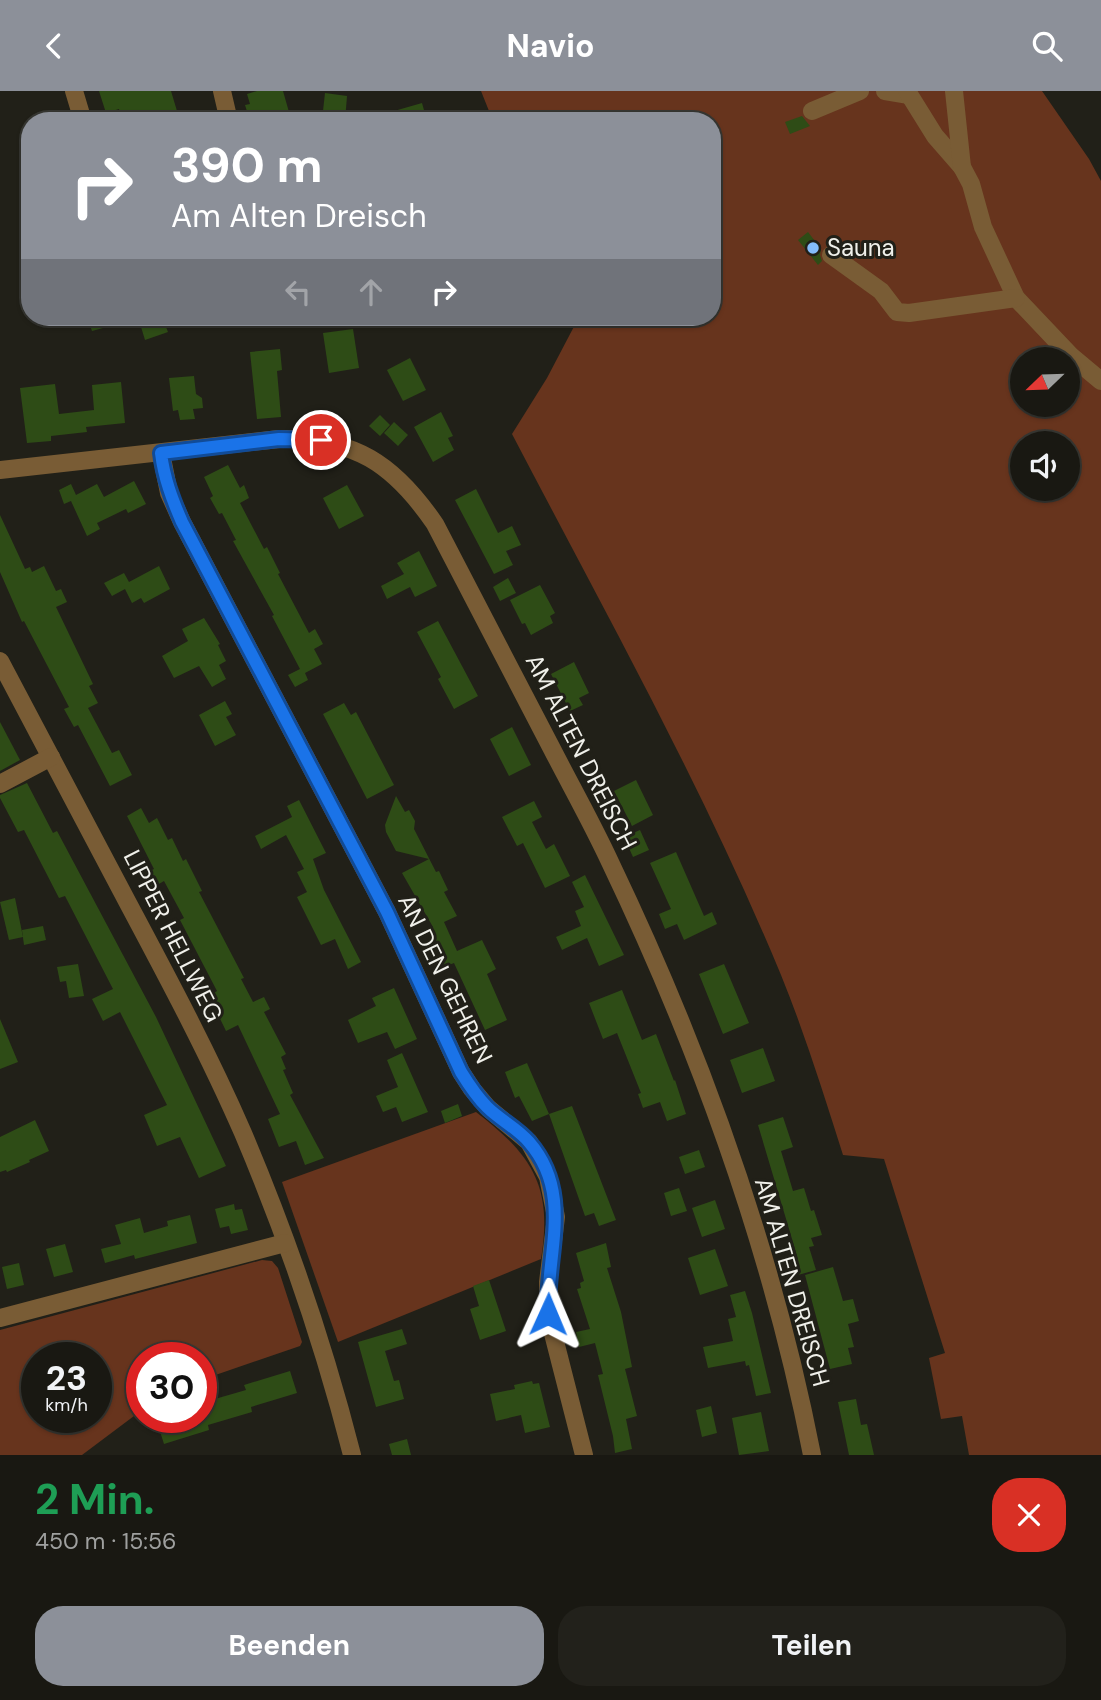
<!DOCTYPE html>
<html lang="de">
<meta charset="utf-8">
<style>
:root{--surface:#191812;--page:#22211b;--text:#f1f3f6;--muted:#9fa09f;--line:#373732;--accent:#8c9099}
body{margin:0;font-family:"DM Sans",sans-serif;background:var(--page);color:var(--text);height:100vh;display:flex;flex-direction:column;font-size:26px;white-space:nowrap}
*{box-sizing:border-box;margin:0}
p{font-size:23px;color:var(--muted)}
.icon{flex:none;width:38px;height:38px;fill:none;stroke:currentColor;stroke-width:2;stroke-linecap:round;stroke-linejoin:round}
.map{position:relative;height:1364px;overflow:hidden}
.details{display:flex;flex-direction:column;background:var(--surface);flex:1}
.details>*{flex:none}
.guide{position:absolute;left:21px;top:21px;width:700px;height:214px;border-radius:28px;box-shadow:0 2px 5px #0004,0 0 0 2px var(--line);background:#8c9099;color:#fff;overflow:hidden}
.needle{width:46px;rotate:247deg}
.controls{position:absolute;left:1010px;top:256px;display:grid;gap:14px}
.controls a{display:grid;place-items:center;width:70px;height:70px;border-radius:50%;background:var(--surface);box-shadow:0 2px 5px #0004,0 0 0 2px var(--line);font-size:35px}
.speed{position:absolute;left:21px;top:1251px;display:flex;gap:14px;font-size:35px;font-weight:700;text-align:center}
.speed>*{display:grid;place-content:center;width:91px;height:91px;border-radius:50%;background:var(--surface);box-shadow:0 2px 5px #0004,0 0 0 2px var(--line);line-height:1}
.speed small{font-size:18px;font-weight:400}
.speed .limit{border:10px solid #d22;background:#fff;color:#111}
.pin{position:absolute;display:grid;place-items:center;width:60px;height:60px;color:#fff;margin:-30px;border:4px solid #fff;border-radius:50%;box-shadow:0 2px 7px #0007}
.me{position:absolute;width:77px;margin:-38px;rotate:1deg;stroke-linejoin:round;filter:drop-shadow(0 0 5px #0008)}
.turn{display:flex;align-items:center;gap:24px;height:147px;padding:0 35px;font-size:32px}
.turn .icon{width:91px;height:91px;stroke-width:2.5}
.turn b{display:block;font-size:49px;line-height:60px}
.lanes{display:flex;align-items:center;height:66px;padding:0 35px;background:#0003;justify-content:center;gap:35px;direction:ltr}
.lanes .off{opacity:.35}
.round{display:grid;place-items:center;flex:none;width:74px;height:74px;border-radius:28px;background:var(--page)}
.head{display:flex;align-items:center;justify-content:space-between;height:119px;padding:0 35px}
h1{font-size:42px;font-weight:700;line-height:52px;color:#1e9e55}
.cta{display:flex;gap:14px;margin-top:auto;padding:14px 35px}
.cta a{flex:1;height:80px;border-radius:28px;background:var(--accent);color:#fff;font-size:28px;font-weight:700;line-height:80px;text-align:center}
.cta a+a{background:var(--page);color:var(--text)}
header{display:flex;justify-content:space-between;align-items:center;height:91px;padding:0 35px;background:var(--accent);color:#fff;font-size:32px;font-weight:700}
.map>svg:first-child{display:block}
</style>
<header><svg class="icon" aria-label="back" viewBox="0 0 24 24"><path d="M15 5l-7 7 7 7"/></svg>Navio<svg class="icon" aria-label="search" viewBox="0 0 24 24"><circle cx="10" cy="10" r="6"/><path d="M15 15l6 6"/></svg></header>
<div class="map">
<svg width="1101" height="1364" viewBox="0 0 1101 1364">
<rect width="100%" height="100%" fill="#212018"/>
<g fill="#67341d" fill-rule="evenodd">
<path d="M481,0h561l47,68 12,22v1274h-132l-7,-39 -21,3 -12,-61 16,-5 -61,-194 -41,-4c-19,-60 -38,-121 -62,-180 -77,-186 -176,-363 -269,-541l35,-56 32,-61h133v-196h-219zM1022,268h46v45h-46zM1022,352h46v45h-46z"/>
<path d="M476,1021c56,43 77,74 65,147l-203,83 -56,-160z"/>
<path d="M262,1169l10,1 6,7 24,74 -2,4 -99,34v-22h-59v52l-60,45h-82v-125zM96,1267v59h-59v-59z"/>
</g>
<g fill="#2e4c16">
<polygon points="99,0 171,0 180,30 122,30 119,18 106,22"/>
<polygon points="257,0 283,0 289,21 250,30 245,14 250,13 247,3"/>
<polygon points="325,2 347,5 345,30 322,29"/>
<polygon points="422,12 427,30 374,30 373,26"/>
<polygon points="802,25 810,35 790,43 785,31"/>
<polygon points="808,141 821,158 820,164 822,170 818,174 798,149"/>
<polygon points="87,226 129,226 129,230 92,240"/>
<polygon points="138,226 189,226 189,228 166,236 168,241 145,249"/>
<polygon points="353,238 359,277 329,282 323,242"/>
<polygon points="280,258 282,279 277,280 281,326 257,328 250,261"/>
<polygon points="410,267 426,299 403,310 387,279"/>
<polygon points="194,285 196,303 202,307 203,317 193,318 195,328 180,329 178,319 173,320 169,287"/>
<polygon points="121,291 125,332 86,336 87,341 51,345 51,350 27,352 20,297 55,293 59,323 94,319 92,294"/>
<polygon points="441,321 453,345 448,347 454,359 433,371 414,336"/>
<polygon points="380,324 390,334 380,345 369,335"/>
<polygon points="394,331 408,344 398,355 384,342"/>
<polygon points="228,374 240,397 244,394 249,407 240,412 264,458 267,456 280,482 278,483 309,542 315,538 323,553 314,558 322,573 305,582 308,589 295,596 288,584 300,578 272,525 274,524 233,450 236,449 222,422 219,423 210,407 213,405 204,386"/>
<polygon points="134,390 146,413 128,422 126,418 97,432 100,438 87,445 71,410 64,413 59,399 71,393 76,404 97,393 104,406"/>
<polygon points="347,394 364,425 339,438 323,407"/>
<polygon points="476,398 498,442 512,435 521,454 506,460 513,474 494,483 455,409"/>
<polygon points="0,424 25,478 30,476 32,481 44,475 56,500 61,498 67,511 56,516 93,593 89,595 98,612 88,617 112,662 119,659 132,684 110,695 78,634 74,636 64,618 69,616 24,530 22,531 0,481"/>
<polygon points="419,460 437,495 415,506 410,496 387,508 381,495 404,483 397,472"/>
<polygon points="159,475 170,498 144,512 141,507 132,512 125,498 112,505 104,492 124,482 129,491"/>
<polygon points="508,487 516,502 500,510 493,496"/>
<polygon points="540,494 555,522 550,525 553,532 531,544 525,532 522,533 510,509"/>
<polygon points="204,527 220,553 218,554 226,570 219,574 226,588 212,596 199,575 174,587 162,565 188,550 182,538"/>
<polygon points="438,530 478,605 454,618 438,588 441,586 417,541"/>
<polygon points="574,571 589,602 579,607 583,614 570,620 551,583"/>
<polygon points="225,610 232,623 226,626 236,644 215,655 199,624"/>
<polygon points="344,612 351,624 356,621 394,694 367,708 323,623"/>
<polygon points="0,631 20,669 0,680"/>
<polygon points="512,636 531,674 509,685 490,648"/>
<polygon points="636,689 653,724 632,735 614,700"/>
<polygon points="27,692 53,742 57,740 156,926 226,1075 199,1087 180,1046 157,1055 144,1024 167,1014 120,921 103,930 92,908 113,898 65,805 59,807 24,739 18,741 0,707 0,704"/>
<polygon points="396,705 405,721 409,719 415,730 414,738 436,781 439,780 448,799 444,801 457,825 444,831 457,860 482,849 496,878 487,883 507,929 485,939 454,872 444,876 427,839 433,836 402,782 429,768 396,760 386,741 385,734"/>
<polygon points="299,709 326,762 313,768 324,799 361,871 348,878 335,848 321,854 297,806 307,801 297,781 304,778 286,744 261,758 255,745 292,726 287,715"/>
<polygon points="534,710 542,726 532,731 546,758 554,753 570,785 545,797 523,752 517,755 502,726"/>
<polygon points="141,717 149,732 157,727 168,749 172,747 183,770 186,768 202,800 199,801 244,887 241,888 253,911 264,906 270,918 264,921 286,963 281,966 286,978 283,979 293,1002 290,1004 324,1067 305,1074 296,1050 279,1056 268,1028 280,1023 238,934 226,940 209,905 217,900 180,829 184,827 164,790 152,797 145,782 154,778 127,725"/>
<polygon points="640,739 649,759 633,766 624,746"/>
<polygon points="676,761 704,825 712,821 717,833 684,849 677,833 665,838 659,823 671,818 650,772"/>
<polygon points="585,784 624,864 599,875 587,847 562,859 556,846 581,835 575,820 584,816 572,791"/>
<polygon points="15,807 23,846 9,849 0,811"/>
<polygon points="43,835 46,849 24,854 22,839"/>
<polygon points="78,873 84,905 69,907 66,890 60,891 57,876"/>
<polygon points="724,873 749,932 723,943 699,883"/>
<polygon points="394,897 417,948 395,958 387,941 358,952 348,929 376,915 372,907"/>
<polygon points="622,899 642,949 656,943 674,990 675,989 686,1023 667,1030 660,1011 643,1017 638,1003 641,1002 617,942 603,948 589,912"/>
<polygon points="0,928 18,971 0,978"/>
<polygon points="763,957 775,990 742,1002 730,969"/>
<polygon points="402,962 428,1021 402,1031 396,1016 383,1021 376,1005 398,996 387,969"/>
<polygon points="527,972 549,1023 532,1030 519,1005 515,1007 505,981"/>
<polygon points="458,1013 462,1025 445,1032 441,1020"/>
<polygon points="572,1015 616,1129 599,1135 594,1122 585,1125 549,1023"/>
<polygon points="783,1026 793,1056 781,1060 793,1100 804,1097 811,1120 814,1119 822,1144 811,1147 814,1155 809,1156 816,1179 798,1184 793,1169 798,1168 758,1034"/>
<polygon points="35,1029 49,1060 29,1069 30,1071 7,1081 6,1079 0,1081 0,1046"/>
<polygon points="699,1059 705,1076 685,1083 679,1066"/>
<polygon points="679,1097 687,1120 671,1125 664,1102"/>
<polygon points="715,1109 725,1138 702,1146 692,1117"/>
<polygon points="234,1113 235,1119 242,1118 248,1139 231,1143 229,1135 220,1137 215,1118"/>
<polygon points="190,1124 197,1152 135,1168 134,1164 105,1172 101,1158 121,1153 115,1134 140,1127 144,1142 168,1135 167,1130"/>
<polygon points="606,1152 611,1176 607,1177 621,1221 632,1276 625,1278 637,1325 626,1328 632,1358 615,1362 613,1345 598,1284 603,1283 595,1252 579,1256 576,1241 590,1238 577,1198 581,1197 580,1192 584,1190 576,1162"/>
<polygon points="65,1153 73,1181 54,1186 46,1158"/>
<polygon points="715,1158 728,1195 700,1204 688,1167"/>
<polygon points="19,1172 24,1194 7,1198 2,1176"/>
<polygon points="833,1176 843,1210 853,1208 859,1230 848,1233 854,1256 848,1257 852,1273 830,1278 805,1184"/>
<polygon points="489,1189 506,1240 480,1249 470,1218 479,1215 473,1195"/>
<polygon points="745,1200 752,1222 771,1302 756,1305 749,1274 746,1275 745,1270 708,1277 703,1256 733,1250 728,1228 736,1226 730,1204"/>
<polygon points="402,1238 407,1253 385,1260 394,1290 399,1289 404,1308 376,1316 358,1251"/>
<polygon points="290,1280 297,1302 251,1316 252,1321 208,1334 209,1339 164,1353 157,1331 173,1326 201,1326 201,1312 246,1299 244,1294"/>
<polygon points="532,1290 533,1293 539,1292 550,1336 525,1342 521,1324 496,1330 490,1303 515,1298 514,1294"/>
<polygon points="856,1308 861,1334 867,1333 874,1364 849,1364 838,1311"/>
<polygon points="711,1315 717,1342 702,1346 696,1319"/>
<polygon points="761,1321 769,1360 739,1364 732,1327"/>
<polygon points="407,1348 411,1364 392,1364 389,1353"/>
</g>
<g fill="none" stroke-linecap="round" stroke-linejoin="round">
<g stroke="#795c35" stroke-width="18">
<polyline points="74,0 83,30"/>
<polyline points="222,0 229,30"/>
<polyline points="885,0 909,4"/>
<polyline points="907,0 935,45 962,76"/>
<polyline points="954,0 962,76 971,93 983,136 1016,207 1071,265 1101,290"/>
<polyline points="812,20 860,0"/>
<polyline points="831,164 881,200 897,221 909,222 1016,207"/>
<polyline points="296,226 297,228"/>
<polyline points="161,362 169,402 182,431 387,821 461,981 472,998 488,1017 529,1051 548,1086 556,1126 548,1191 548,1223 584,1364"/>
<path d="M0,379l279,-31c75,-2 115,25 156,85 39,75 78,150 117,225 19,37 40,74 58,113 90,188 162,388 202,593"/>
<path d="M0,570c43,81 86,162 129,244 40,75 80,150 114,228 44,104 81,212 109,322"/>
<polyline points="0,693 51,666"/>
<polyline points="0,1227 285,1152"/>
</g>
</g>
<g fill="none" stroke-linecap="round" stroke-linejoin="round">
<g stroke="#114b97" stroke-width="18">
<path id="route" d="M321,349l-42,-1 -118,14c3,25 11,46 21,69l205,390 74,160c8,13 16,25 26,35 13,13 30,21 42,35 45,52 17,112 19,172"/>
</g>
<use href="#route" stroke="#1a73e8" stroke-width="12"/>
</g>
<circle fill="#84bcfb" stroke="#212018" stroke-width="2.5" cx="813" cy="157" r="7"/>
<g text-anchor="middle" stroke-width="6" stroke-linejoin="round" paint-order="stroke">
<g font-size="24" fill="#f0f0ea" stroke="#212018" text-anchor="start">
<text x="827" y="165">Sauna</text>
</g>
<g font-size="24" fill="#f0f0ea" stroke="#212018">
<text transform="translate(581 661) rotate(63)" y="8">AM ALTEN DREISCH</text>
<text transform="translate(173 845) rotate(63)" y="8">LIPPER HELLWEG</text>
<text transform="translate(445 888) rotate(64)" y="8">AN DEN GEHREN</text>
<text transform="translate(792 1191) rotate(74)" y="8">AM ALTEN DREISCH</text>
</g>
</g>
</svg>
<div class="controls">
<a><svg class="needle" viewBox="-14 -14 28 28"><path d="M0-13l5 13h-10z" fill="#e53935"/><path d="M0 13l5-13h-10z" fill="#9fa09f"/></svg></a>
<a><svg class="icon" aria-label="sound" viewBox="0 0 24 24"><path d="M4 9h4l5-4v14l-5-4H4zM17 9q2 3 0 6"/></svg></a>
</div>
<div class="speed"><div>23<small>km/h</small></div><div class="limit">30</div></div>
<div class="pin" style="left:321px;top:349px;background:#d93025"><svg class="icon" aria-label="arrive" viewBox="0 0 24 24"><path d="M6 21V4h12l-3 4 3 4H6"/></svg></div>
<svg class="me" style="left:548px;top:1223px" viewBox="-20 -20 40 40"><path d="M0-17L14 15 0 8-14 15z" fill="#1a73e8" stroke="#fff" stroke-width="4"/></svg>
<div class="guide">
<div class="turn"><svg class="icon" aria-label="right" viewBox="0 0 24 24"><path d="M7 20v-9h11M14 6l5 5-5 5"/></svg><div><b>390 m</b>Am Alten Dreisch</div></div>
<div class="lanes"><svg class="icon off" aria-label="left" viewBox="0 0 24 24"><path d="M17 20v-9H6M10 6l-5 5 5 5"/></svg><svg class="icon off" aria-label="ahead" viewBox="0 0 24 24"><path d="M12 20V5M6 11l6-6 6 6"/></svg><svg class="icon" aria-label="right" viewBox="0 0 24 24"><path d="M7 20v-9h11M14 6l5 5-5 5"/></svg></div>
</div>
</div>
<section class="details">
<div class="head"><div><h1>2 Min.</h1><p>450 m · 15:56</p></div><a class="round" style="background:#d93025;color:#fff"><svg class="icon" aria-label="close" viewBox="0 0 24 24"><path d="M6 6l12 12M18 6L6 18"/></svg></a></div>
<div class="cta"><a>Beenden</a><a>Teilen</a></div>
</section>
